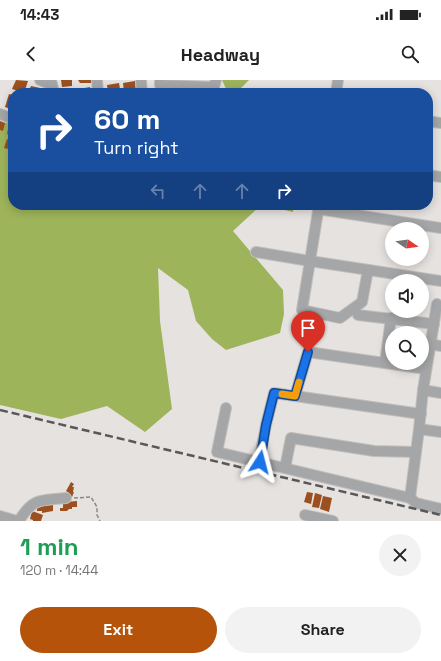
<!DOCTYPE html>
<meta charset="utf-8">
<style>
:root{--surface:#fff;--page:#f2f2f2;--text:#222;--muted:#767676;--accent:#b45309}
body{margin:0;font-family:"Space Grotesk",sans-serif;background:var(--page);color:var(--text);height:100vh;display:flex;flex-direction:column;font-size:15px;white-space:nowrap}
*{box-sizing:border-box;margin:0}
p{font-size:13px;color:var(--muted)}
.icon{flex:none;width:22px;height:22px;fill:none;stroke:currentColor;stroke-width:2;stroke-linecap:round;stroke-linejoin:round}
.map{position:relative;height:441px;overflow:hidden}
.side{display:flex;flex-direction:column;background:var(--surface);flex:1}
.side>*{flex:none}
.top-card{position:absolute;left:8px;top:8px;width:425px;height:122px;border-radius:16px;box-shadow:0 2px 10px #0003;background:#1a4fa0;color:#fff;overflow:hidden}
.needle{width:26px;rotate:103deg}
.controls{position:absolute;left:385px;top:142px;display:grid;gap:8px}
.controls a{display:grid;place-items:center;width:44px;height:44px;border-radius:50%;background:var(--surface);box-shadow:0 2px 10px #0003;font-size:20px}
.pin{position:absolute;display:grid;place-items:center;width:34px;height:34px;color:#fff;margin:-41px -17px;border-radius:50% 50% 50% 0;rotate:-45deg;box-shadow:0 0 4px #0007}
.pin .icon{rotate:45deg}
.me{position:absolute;width:44px;margin:-22px;rotate:9deg;stroke-linejoin:round;filter:drop-shadow(0 0 3px #0008)}
.turn{display:flex;align-items:center;gap:14px;height:84px;padding:0 20px;font-size:18px}
.turn .icon{width:52px;height:52px;stroke-width:2.5}
.turn b{display:block;font-size:28px;line-height:34px}
.lanes{display:flex;align-items:center;height:38px;padding:0 20px;background:#0003;justify-content:center;gap:20px;direction:ltr}
.lanes .off{opacity:.35}
.round{display:grid;place-items:center;flex:none;width:42px;height:42px;border-radius:21px;background:var(--page)}
.head{display:flex;align-items:center;justify-content:space-between;height:68px;padding:0 20px}
h1{font-size:24px;font-weight:700;line-height:30px;color:#1e9e55}
.button{display:flex;gap:8px;margin-top:auto;padding:8px 20px}
.button a{flex:1;height:46px;border-radius:24px;background:var(--accent);color:#fff;font-size:16px;font-weight:700;line-height:46px;text-align:center}
.button a+a{background:var(--page);color:var(--text)}
.status{display:flex;justify-content:space-between;align-items:center;height:28px;padding:0 20px;background:var(--surface);direction:ltr}
.status svg{height:11px;fill:currentColor}
header{display:flex;justify-content:space-between;align-items:center;height:52px;padding:0 20px;background:var(--surface);font-size:18px;font-weight:700}
.map>svg:first-child{display:block}
</style>
<div class="status"><b>14:43</b><svg viewBox="0 0 49 12"><path d="M0 12V9h3v3zM5 12V6h3v6zM10 12V3h3v9zM15 12V0h3v12zM26 1h20v11H26zM47 4h2v5h-2z"/></svg></div>
<header><svg class="icon" aria-label="back" viewBox="0 0 24 24"><path d="M15 5l-7 7 7 7"/></svg>Headway<svg class="icon" aria-label="search" viewBox="0 0 24 24"><circle cx="10" cy="10" r="6"/><path d="M15 15l6 6"/></svg></header>
<div class="map">
<svg width="441" height="441" viewBox="0 0 441 441">
<rect width="100%" height="100%" fill="#e5e2e0"/>
<g fill="#9eb45a">
<polygon points="222,0 249,0 236,13 228,13"/>
<polygon points="13,42 13,125 261,125 233,151 283,210 284,234 280,253 226,270 212,259 196,241 188,210 158,188 160,241 172,329 145,352 107,326 61,339 0,325 0,43"/>
<polygon points="264,125 294,125 293,132"/>
</g>
<g fill="#9d501f">
<polygon points="16,0 28,1 24,13 12,9"/>
<polygon points="61,0 72,0 72,6 62,7"/>
<polygon points="78,0 91,0 91,3 80,3"/>
<polygon points="135,1 136,12 124,12 123,3"/>
<polygon points="119,3 120,9 118,10 118,13 108,12 107,5"/>
<polygon points="31,6 40,8 38,13 28,13"/>
<polygon points="90,7 91,13 80,13 79,9"/>
<polygon points="9,14 13,15 13,30 5,27"/>
<polygon points="0,41 5,43 3,51 0,50"/>
<polygon points="9,44 13,45 13,56 7,54"/>
<polygon points="7,59 13,61 13,70 4,68"/>
<polygon points="71,402 74,404 72,407 74,407 73,412 74,412 72,417 68,415 69,413 66,411"/>
<polygon points="307,412 313,413 311,424 304,422"/>
<polygon points="315,413 322,415 319,428 312,427"/>
<polygon points="323,416 332,418 329,432 320,429"/>
<polygon points="77,421 77,427 72,427 72,429 69,429 67,431 60,431 60,428 63,428 63,424 66,424 66,422"/>
<polygon points="53,425 53,431 42,433 42,431 37,431 37,426"/>
<polygon points="32,431 43,435 41,441 33,441 33,440 30,439"/>
</g>
<g fill="none" stroke-linecap="round" stroke-linejoin="round">
<g stroke="#c2bfbd" stroke-width="12">
<g id="minor">
<polyline points="40,0 52,5"/>
<polyline points="51,0 54,13"/>
<polyline points="97,0 98,13"/>
<polyline points="141,0 142,13"/>
<polyline points="160,0 160,5 214,7 216,0"/>
<polyline points="336,13 338,0"/>
<polyline points="0,34 13,39"/>
<polyline points="428,41 441,43"/>
<polyline points="428,95 441,97"/>
<polyline points="319,125 310,181 441,201"/>
<polyline points="318,129 441,148"/>
<polyline points="256,172 310,181 302,230 340,238 362,222 368,190"/>
<polyline points="358,235 434,244"/>
<polyline points="430,264 441,266"/>
<polyline points="385,283 391,238"/>
<polyline points="423,310 441,313"/>
<polyline points="295,316 308,272 426,289"/>
<polyline points="226,328 217,372 259,382"/>
<polyline points="421,334 274,313 266,345 259,382 410,418 416,423 441,429"/>
<polyline points="419,349 441,352"/>
<polyline points="285,388 291,358 374,371 416,372"/>
<polyline points="410,418 419,349 423,310 437,224"/>
<polyline points="305,435 333,441"/>
<polyline points="0,436 17,441"/>
<path d="M19,441c14,-24 22,-20 47,-23"/>
</g>
</g>
<polyline stroke="#8a8887" stroke-width="1.5" stroke-dasharray="4 2" stroke-linecap="butt" points="74,418 91,417 97,427 97,435 100,441"/>
<use href="#minor" stroke="#a4a6a7" stroke-width="10"/>
<polyline stroke="#595757" stroke-width="2.5" stroke-dasharray="8 4" stroke-linecap="butt" points="0,330 441,435"/>
</g>
<g fill="none" stroke-linecap="round" stroke-linejoin="round">
<g stroke="#114b97" stroke-width="10">
<polyline id="route" points="260,382 266,345 274,313 295,316 308,272"/>
</g>
<use href="#route" stroke="#1a73e8" stroke-width="7"/>
<polyline stroke="#f59e0b" stroke-width="7" points="282,314 295,316 299,302"/>
</g>
</svg>
<div class="controls">
<a><svg class="needle" viewBox="-14 -14 28 28"><path d="M0-13l5 13h-10z" fill="#e53935"/><path d="M0 13l5-13h-10z" fill="#767676"/></svg></a>
<a><svg class="icon" aria-label="sound" viewBox="0 0 24 24"><path d="M4 9h4l5-4v14l-5-4H4zM17 9q2 3 0 6"/></svg></a>
<a><svg class="icon" aria-label="search" viewBox="0 0 24 24"><circle cx="10" cy="10" r="6"/><path d="M15 15l6 6"/></svg></a>
</div>
<div class="pin" style="left:308px;top:272px;background:#d93025"><svg class="icon" aria-label="arrive" viewBox="0 0 24 24"><path d="M6 21V4h12l-3 4 3 4H6"/></svg></div>
<svg class="me" style="left:260px;top:382px" viewBox="-20 -20 40 40"><path d="M0-17L14 15 0 8-14 15z" fill="#1a73e8" stroke="#fff" stroke-width="4"/></svg>
<div class="top-card">
<div class="turn"><svg class="icon" aria-label="right" viewBox="0 0 24 24"><path d="M7 20v-9h11M14 6l5 5-5 5"/></svg><div><b>60 m</b>Turn right</div></div>
<div class="lanes"><svg class="icon off" aria-label="left" viewBox="0 0 24 24"><path d="M17 20v-9H6M10 6l-5 5 5 5"/></svg><svg class="icon off" aria-label="ahead" viewBox="0 0 24 24"><path d="M12 20V5M6 11l6-6 6 6"/></svg><svg class="icon off" aria-label="ahead" viewBox="0 0 24 24"><path d="M12 20V5M6 11l6-6 6 6"/></svg><svg class="icon" aria-label="right" viewBox="0 0 24 24"><path d="M7 20v-9h11M14 6l5 5-5 5"/></svg></div>
</div>
</div>
<section class="side">
<div class="head"><div><h1>1 min</h1><p>120 m · 14:44</p></div><a class="round"><svg class="icon" aria-label="close" viewBox="0 0 24 24"><path d="M6 6l12 12M18 6L6 18"/></svg></a></div>
<div class="button"><a>Exit</a><a>Share</a></div>
</section>
